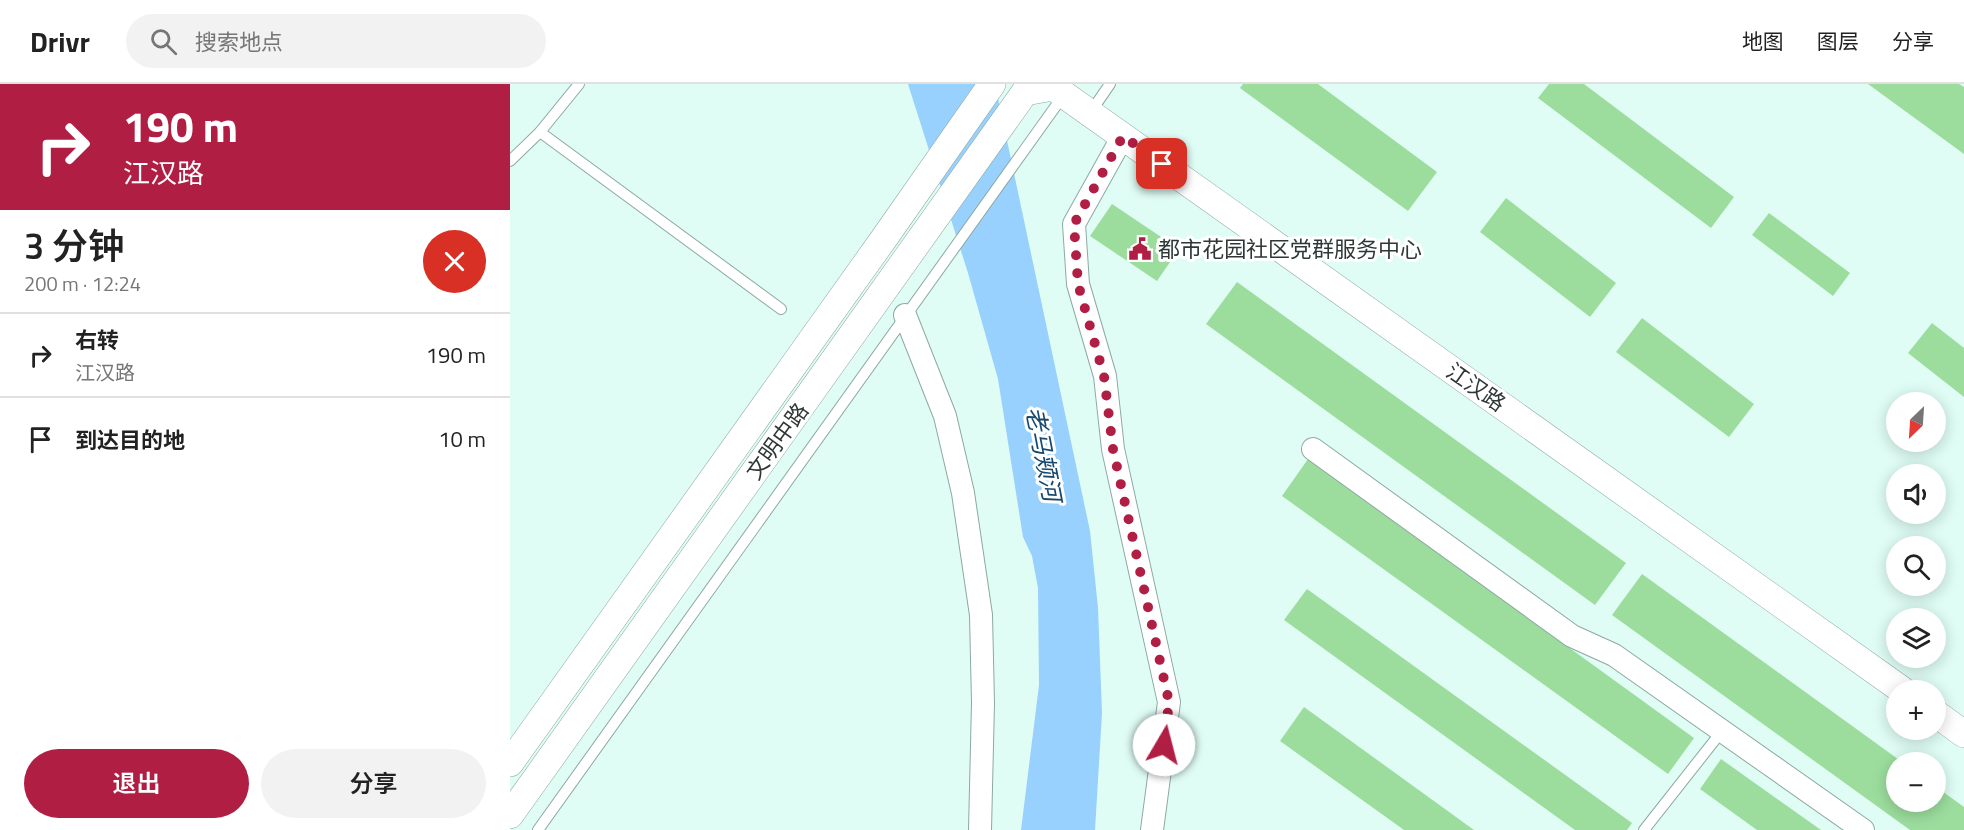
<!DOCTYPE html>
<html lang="zh">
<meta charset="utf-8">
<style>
:root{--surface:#fff;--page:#f2f2f2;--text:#222;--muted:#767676;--line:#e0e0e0;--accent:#b11e44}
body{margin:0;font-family:"Titillium Web","Noto Sans SC",sans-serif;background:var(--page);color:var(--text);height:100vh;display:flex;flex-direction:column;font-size:22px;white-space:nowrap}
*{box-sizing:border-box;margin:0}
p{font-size:20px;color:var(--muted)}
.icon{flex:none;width:33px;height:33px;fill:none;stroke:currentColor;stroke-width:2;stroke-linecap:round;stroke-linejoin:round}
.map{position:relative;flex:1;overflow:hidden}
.side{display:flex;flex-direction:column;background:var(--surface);width:510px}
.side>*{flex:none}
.top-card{background:#b11e44;color:#fff;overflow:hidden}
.needle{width:39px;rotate:205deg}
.controls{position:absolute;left:1376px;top:308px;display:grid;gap:12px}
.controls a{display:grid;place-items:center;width:60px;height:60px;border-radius:50%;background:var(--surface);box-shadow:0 3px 15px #0003;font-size:30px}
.pin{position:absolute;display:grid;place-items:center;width:51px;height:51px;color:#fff;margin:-26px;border-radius:12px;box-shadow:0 3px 9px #0006}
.me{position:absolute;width:66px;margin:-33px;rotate:8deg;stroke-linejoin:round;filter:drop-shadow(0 0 4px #0008)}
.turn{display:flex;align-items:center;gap:21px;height:126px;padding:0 24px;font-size:27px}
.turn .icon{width:78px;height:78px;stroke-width:2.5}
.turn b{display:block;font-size:42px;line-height:51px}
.round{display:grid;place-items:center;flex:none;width:63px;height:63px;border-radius:32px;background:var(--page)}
.overview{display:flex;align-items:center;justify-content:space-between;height:102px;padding:0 24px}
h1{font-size:36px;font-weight:600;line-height:45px}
.action{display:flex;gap:12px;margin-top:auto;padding:12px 24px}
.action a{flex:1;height:69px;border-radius:36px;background:var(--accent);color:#fff;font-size:24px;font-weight:600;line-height:69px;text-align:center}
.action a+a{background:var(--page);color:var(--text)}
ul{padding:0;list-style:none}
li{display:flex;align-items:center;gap:18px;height:84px;padding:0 24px;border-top:2px solid var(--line)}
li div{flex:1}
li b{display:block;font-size:22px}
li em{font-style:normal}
header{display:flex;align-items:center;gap:36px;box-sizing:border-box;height:84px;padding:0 30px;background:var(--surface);border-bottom:2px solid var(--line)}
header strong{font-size:28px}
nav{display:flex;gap:33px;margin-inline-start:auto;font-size:21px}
.search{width:420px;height:54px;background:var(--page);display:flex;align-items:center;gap:15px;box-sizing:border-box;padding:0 21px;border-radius:33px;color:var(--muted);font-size:22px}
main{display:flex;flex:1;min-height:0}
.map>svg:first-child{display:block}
</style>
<header>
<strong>Drivr</strong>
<div class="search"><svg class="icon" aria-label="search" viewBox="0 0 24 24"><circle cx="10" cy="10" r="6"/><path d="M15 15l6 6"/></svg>搜索地点</div>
<nav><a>地图</a><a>图层</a><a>分享</a></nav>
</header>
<main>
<section class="side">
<div class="top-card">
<div class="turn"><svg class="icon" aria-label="right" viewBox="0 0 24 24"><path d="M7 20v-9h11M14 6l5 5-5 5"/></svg><div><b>190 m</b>江汉路</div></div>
</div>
<div class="overview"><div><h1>3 分钟</h1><p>200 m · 12:24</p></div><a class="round" style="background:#d93025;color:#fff"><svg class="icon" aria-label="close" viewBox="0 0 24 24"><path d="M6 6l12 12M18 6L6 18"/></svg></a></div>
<ul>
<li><svg class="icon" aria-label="right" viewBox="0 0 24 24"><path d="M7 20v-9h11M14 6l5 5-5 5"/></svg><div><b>右转</b><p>江汉路</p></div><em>190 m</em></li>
<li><svg class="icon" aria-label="arrive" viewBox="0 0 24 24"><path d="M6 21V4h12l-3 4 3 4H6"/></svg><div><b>到达目的地</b></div><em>10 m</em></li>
</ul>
<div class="action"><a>退出</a><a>分享</a></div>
</section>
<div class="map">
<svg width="1454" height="746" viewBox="0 0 1454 746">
<rect width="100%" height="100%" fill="#dffdf5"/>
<polygon fill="#98d0fe" points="398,0 485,0 580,447 588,524 592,629 585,746 511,746 529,601 528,504 522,472 513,453 488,295 458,189"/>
<g fill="#9cdd9e">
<polygon points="733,0 808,0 927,88 898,127 730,4"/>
<polygon points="1039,0 1074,0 1224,113 1201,144 1028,14"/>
<polygon points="1358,0 1449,0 1454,3 1454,70"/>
<polygon points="996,114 1106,199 1080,233 970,148"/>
<polygon points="602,120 669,165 647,197 580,152"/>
<polygon points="1259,129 1340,189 1323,212 1242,151"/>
<polygon points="727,198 1116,479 1085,521 696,240"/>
<polygon points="1132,234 1244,320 1219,353 1106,268"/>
<polygon points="1422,239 1454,264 1454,313 1398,269"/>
<polygon points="798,375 1184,654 1158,690 772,412"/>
<polygon points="1132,490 1392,678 1386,678 1386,717 1425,717 1425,702 1454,723 1454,746 1400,746 1102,531"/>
<polygon points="797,505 1122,739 1117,746 1065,746 774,536"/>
<polygon points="794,623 964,746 894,746 770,657"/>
<polygon points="1211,675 1311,746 1247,746 1190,705"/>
</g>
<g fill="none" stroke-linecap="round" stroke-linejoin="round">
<g stroke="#8da9a2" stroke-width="12">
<g id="service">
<polyline points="580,29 600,0"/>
<polyline points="30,48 271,225"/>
<polyline points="0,77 30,48 69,0"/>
<polyline points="28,746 553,12"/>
<polyline points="1134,746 1212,647"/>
</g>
</g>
<g stroke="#8da9a2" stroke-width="24">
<g id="minor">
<polyline points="613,52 564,140 568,200 595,292 603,365 659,618 642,746"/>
<polyline points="395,231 435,332 453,409 471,531 473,619 470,746"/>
<polyline points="803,365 1062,552 1104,571 1353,746"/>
</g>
</g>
<g stroke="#8da9a2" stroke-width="28">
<g id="tertiary">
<polyline points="539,0 1392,606"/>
<polyline points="1425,629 1454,650"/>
<polyline points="0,679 375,153 482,0"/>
<polyline points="0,731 515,8 543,3 545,0"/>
</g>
</g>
<use href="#service" stroke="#fff" stroke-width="10"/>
<use href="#minor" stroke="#fff" stroke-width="22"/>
<use href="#tertiary" stroke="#fff" stroke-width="27"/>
</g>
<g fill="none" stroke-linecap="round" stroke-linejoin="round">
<polyline stroke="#b11e44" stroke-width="10" stroke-dasharray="0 18" points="652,80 613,52 564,140 568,200 594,292 603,365 659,618 654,661"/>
</g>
<defs>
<g id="civic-bare" transform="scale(1.8)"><path d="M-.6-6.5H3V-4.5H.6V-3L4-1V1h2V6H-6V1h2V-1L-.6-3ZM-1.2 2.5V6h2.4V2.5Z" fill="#b11e44" stroke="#fff" stroke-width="2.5" paint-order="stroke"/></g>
</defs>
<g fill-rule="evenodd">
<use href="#civic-bare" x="630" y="165"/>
</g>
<g text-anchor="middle" stroke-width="6" stroke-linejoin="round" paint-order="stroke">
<g font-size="22" fill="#2e3937" stroke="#fff" text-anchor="start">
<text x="648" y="173">都市花园社区党群服务中心</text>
</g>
<g font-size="22" fill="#2e3937" stroke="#fff">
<text transform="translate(966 303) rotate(35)" y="8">江汉路</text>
<text transform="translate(267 357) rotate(-54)" y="8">文明中路</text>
</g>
<g font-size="24" font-style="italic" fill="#15496f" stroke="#fff">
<text transform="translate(533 370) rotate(79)" y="8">老马颊河</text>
</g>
</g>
</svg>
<div class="controls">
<a><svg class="needle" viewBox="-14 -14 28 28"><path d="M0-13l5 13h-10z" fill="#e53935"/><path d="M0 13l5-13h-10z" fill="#767676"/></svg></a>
<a><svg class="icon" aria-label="sound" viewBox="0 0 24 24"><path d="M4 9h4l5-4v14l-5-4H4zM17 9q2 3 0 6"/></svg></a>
<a><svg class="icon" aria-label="search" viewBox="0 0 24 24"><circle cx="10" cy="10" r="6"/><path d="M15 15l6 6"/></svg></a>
<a><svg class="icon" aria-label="layers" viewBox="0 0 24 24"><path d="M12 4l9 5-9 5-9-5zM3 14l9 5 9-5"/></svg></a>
<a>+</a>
<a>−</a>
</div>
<div class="pin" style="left:652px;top:80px;background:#d93025"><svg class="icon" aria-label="arrive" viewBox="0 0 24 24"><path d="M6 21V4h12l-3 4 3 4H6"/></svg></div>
<svg class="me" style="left:654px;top:661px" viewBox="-20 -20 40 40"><circle r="19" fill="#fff"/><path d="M0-13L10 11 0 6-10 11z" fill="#b11e44"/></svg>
</div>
</main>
